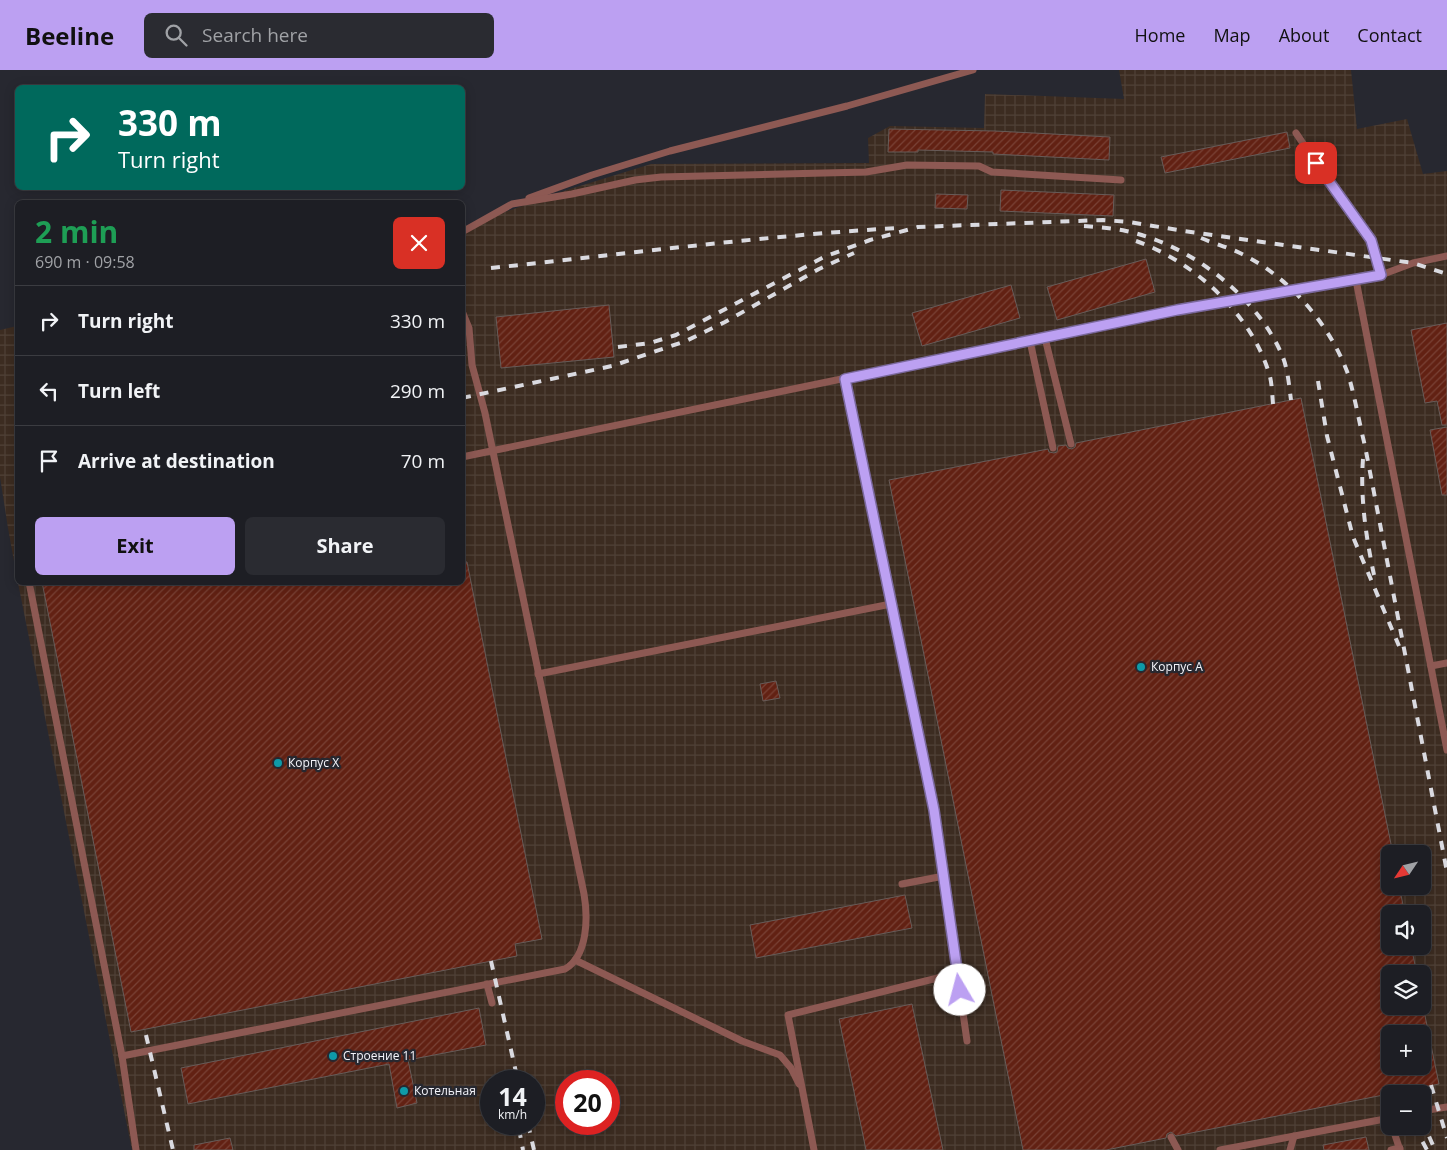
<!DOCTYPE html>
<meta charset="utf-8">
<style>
:root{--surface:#1d1e24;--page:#2a2b31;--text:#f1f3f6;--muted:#a0a2a6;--line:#3b3c41;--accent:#bca0f2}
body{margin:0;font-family:"Open Sans",sans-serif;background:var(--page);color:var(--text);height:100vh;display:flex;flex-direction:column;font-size:19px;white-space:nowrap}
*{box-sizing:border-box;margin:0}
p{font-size:16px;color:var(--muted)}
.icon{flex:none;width:28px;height:28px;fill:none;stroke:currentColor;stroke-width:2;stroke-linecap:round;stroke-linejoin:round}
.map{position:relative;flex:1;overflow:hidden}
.sheet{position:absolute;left:15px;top:130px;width:450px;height:385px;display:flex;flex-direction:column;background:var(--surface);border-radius:8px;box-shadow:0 2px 12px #0003,0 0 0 1px var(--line)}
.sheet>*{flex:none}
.hud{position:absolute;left:15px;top:15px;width:450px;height:105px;border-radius:8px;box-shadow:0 2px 12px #0003,0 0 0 1px var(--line);background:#00695c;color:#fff;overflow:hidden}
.needle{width:32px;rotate:235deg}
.controls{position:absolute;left:1381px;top:775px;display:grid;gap:10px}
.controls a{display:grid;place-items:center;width:50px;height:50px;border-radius:8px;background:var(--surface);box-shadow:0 2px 12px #0003,0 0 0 1px var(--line);font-size:25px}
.speed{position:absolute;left:480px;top:1000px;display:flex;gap:10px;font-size:25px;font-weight:700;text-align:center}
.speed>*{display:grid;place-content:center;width:65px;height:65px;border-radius:50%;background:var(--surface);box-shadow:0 2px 12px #0003,0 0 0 1px var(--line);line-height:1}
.speed small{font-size:12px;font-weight:400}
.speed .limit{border:8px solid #d22;background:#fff;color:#111}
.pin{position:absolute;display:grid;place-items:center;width:42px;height:42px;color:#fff;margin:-21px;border-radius:10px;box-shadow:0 2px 8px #0006}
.me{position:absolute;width:55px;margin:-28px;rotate:352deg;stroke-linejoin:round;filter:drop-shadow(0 0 4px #0008)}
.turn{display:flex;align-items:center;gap:18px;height:105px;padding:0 20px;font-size:22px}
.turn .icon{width:65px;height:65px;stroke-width:2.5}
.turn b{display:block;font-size:35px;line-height:42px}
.round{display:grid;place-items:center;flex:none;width:52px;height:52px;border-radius:8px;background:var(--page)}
.head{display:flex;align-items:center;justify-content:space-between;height:85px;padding:0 20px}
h1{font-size:30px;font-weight:700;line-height:38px;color:#1e9e55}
.cta{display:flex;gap:10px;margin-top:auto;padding:10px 20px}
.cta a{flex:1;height:58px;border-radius:8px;background:var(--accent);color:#111;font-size:20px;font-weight:700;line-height:58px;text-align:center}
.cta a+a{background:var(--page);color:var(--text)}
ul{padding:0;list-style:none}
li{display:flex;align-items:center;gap:15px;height:70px;padding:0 20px;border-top:1px solid var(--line)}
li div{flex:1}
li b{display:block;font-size:19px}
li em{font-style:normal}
header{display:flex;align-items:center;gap:30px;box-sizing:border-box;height:70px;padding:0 25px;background:var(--accent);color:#111}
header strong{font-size:24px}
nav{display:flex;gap:28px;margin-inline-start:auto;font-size:18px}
.search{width:350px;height:45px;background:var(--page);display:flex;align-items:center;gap:12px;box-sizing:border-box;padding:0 18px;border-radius:8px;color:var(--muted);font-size:19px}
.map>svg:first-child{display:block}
</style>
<header>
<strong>Beeline</strong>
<div class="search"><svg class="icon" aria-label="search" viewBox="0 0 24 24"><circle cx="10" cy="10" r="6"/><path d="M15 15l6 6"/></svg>Search here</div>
<nav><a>Home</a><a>Map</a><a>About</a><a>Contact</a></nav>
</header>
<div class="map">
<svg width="1447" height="1080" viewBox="0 0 1447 1080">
<defs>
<pattern id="industrial-grid" width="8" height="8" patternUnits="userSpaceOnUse" patternTransform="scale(1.25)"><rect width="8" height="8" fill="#3c2c21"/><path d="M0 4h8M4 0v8" fill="none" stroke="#4f4137"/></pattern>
<pattern id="building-hatch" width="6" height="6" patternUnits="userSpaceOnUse" patternTransform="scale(1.25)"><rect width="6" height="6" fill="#622113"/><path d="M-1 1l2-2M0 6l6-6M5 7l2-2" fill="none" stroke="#794236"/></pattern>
</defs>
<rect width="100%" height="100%" fill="#272830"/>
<g fill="url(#industrial-grid)" fill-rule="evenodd">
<path d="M1119,0h232l6,59 50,-10 16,55 24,-3v979h-1315l-114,-567 444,-1 1,-355 104,-37 84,-26 218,-1 -1,-25 22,-12 94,2 1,-34 139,5zM1390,784h32v32h-32zM1390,844h32v32h-32zM1390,904h32v32h-32zM1390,964h32v32h-32zM491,1011h43v43h-43zM566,1011h43v43h-43zM1390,1024h32v32h-32z"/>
<polygon points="17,256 18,256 17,508 8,458 0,407 0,260"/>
</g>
<g fill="url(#building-hatch)" stroke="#675c59" fill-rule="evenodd">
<polygon points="889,59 995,61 1110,67 1109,90 993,84 993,82 918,80 918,82 888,82"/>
<polygon points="1287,62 1290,78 1165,103 1161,87"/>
<polygon points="1001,120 1114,125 1113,146 1000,141"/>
<polygon points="936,124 968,125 967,139 935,138"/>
<polygon points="1146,189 1155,222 1057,250 1047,217"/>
<polygon points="1011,215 1020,248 922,276 912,243"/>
<polygon points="609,235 614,287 501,298 496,247"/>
<polygon points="1447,253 1447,355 1442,355 1437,331 1425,333 1411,260"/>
<path d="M1301,328l92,456h-3v32h9l6,28h-15v32h21l6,28h-27v32h33l16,78 -263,52 -5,-4 -4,2 -1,4 -60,12h-83l-134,-670 159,-31 1,3 5,1 3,-1 1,-6 8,-1 2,3 4,1 3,-2 1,-4zM1390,964h32v32h-32z"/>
<polygon points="1447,357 1447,425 1442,425 1430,360"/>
<polygon points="462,492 467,492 542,869 515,874 517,886 131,962 42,512 462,512"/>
<polygon points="776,611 780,628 763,631 760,614"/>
<polygon points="905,825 912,858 756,888 750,855"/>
<polygon points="912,934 943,1080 866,1080 839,949"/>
<polygon points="479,938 486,975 408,990 417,1033 397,1038 389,994 188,1034 181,998"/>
<polygon points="1366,1067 1369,1080 1324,1080 1323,1075"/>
<polygon points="230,1068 233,1080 194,1080 194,1075"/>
</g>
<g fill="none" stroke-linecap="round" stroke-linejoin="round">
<g stroke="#8d5953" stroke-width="7">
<polyline points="1296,63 1333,118 1371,170 1381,205"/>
<polyline points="529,128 592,105 670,81 847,36 973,0"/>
<polyline points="462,162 512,134 572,124 635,110 661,107 866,102 907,95 979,96 992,102 1121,110"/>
<polyline points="1356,210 1447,680"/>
<polyline points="1045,268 1071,374"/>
<polyline points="1030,271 1053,378"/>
<polyline points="845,309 934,740 967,971"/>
<polyline points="462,387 1177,240 1381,205 1413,193 1447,186"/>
<polyline points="29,512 122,986 136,1080"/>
<polyline points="1431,596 1447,593"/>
<polyline points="538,604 891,534"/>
<polyline points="902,814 944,806"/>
<polyline points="575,890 742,971 780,985 791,998 799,1014"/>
<polyline points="487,914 492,933"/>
<path d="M122,986l443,-87c23,-13 23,-52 19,-75l-99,-481 -13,-48 -3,-37 -7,-17"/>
<polyline points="1422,1041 1447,1037"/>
<polyline points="1392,1056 1400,1080"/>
<polyline points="1171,1067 1178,1080"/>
<polyline points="814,1080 788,945 958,903"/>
<polyline points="1220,1080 1390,1048"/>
<polyline points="1290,1080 1294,1066"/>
<polyline points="1391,1080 1400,1078"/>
</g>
<g stroke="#dadae0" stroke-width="4" stroke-dasharray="9 9" stroke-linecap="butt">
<path d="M1084,156c14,1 28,2 42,5 63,13 131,65 156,124 6,14 7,31 9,45"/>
<path d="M1201,168c14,6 30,10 43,17 47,24 86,70 104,119 7,23 11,48 17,72l82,426"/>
<path d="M1136,171c57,20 113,71 132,129 4,10 4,23 5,34"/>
<path d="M491,198c135,-14 270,-32 406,-40"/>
<polyline points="618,277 650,273 676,265 824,187 870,170 918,157 1103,150 1129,152 1184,161 1413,193 1447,204"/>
<polyline points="1318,311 1327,366 1353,467 1399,576"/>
<polyline points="462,328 612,296 686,271 725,252 819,199 854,183"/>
<path d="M1363,389c-3,38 3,78 11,116"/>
<polyline points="491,891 518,1011"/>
<polyline points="146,965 173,1080"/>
<polyline points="1431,1015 1447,1068"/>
<polyline points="1414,1019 1415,1024"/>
<polyline points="1399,1022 1400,1024"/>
<polyline points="1422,1050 1435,1080"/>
<polyline points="528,1054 534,1080"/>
<polyline points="1414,1056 1427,1080"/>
<polyline points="519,1059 523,1080"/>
</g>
</g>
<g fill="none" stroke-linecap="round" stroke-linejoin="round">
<g stroke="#7a689d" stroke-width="12">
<polyline id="route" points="960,920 934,740 845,309 1177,240 1381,205 1371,170 1316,93"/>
</g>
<use href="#route" stroke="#bca0f2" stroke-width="9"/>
</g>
<g fill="#0f9aa8" stroke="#272830" stroke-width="2">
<circle cx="1141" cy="597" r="5"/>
<circle cx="278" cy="693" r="5"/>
<circle cx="333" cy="986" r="5"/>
<circle cx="404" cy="1021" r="5"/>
</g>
<g text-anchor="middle" stroke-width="4.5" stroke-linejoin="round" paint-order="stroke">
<g font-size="12" fill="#f4f4fa" stroke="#272830" text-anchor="start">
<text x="1151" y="601">Корпус А</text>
<text x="288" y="697">Корпус Х</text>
<text x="343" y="990">Строение 11</text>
<text x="414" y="1025">Котельная</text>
</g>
</g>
</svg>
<div class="controls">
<a><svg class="needle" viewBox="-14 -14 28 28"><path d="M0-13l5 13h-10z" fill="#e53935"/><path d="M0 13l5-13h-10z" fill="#a0a2a6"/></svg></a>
<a><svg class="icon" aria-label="sound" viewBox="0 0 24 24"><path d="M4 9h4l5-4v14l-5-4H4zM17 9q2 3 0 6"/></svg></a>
<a><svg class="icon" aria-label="layers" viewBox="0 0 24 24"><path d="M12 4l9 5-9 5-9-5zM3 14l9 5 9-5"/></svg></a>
<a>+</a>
<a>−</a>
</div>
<div class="speed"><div>14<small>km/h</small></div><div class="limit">20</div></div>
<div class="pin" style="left:1316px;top:93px;background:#d93025"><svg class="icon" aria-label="arrive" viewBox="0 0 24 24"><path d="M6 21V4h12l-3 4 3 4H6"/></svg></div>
<svg class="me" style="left:960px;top:920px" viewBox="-20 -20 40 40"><circle r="19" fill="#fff"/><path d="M0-13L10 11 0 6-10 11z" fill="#bca0f2"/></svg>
<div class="hud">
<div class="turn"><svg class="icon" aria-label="right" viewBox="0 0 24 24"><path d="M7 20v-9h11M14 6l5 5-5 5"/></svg><div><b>330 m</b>Turn right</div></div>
</div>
<section class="sheet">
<div class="head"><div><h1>2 min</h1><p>690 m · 09:58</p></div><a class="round" style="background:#d93025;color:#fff"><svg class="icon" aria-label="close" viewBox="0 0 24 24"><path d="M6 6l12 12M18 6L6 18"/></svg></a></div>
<ul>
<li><svg class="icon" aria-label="right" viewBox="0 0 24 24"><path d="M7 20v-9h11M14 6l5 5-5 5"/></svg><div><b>Turn right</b></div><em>330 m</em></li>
<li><svg class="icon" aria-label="left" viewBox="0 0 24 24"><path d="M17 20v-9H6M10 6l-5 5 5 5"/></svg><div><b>Turn left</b></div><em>290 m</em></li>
<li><svg class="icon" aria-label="arrive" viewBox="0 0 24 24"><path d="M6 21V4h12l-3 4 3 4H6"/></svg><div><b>Arrive at destination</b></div><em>70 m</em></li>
</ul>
<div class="cta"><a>Exit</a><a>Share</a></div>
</section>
</div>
